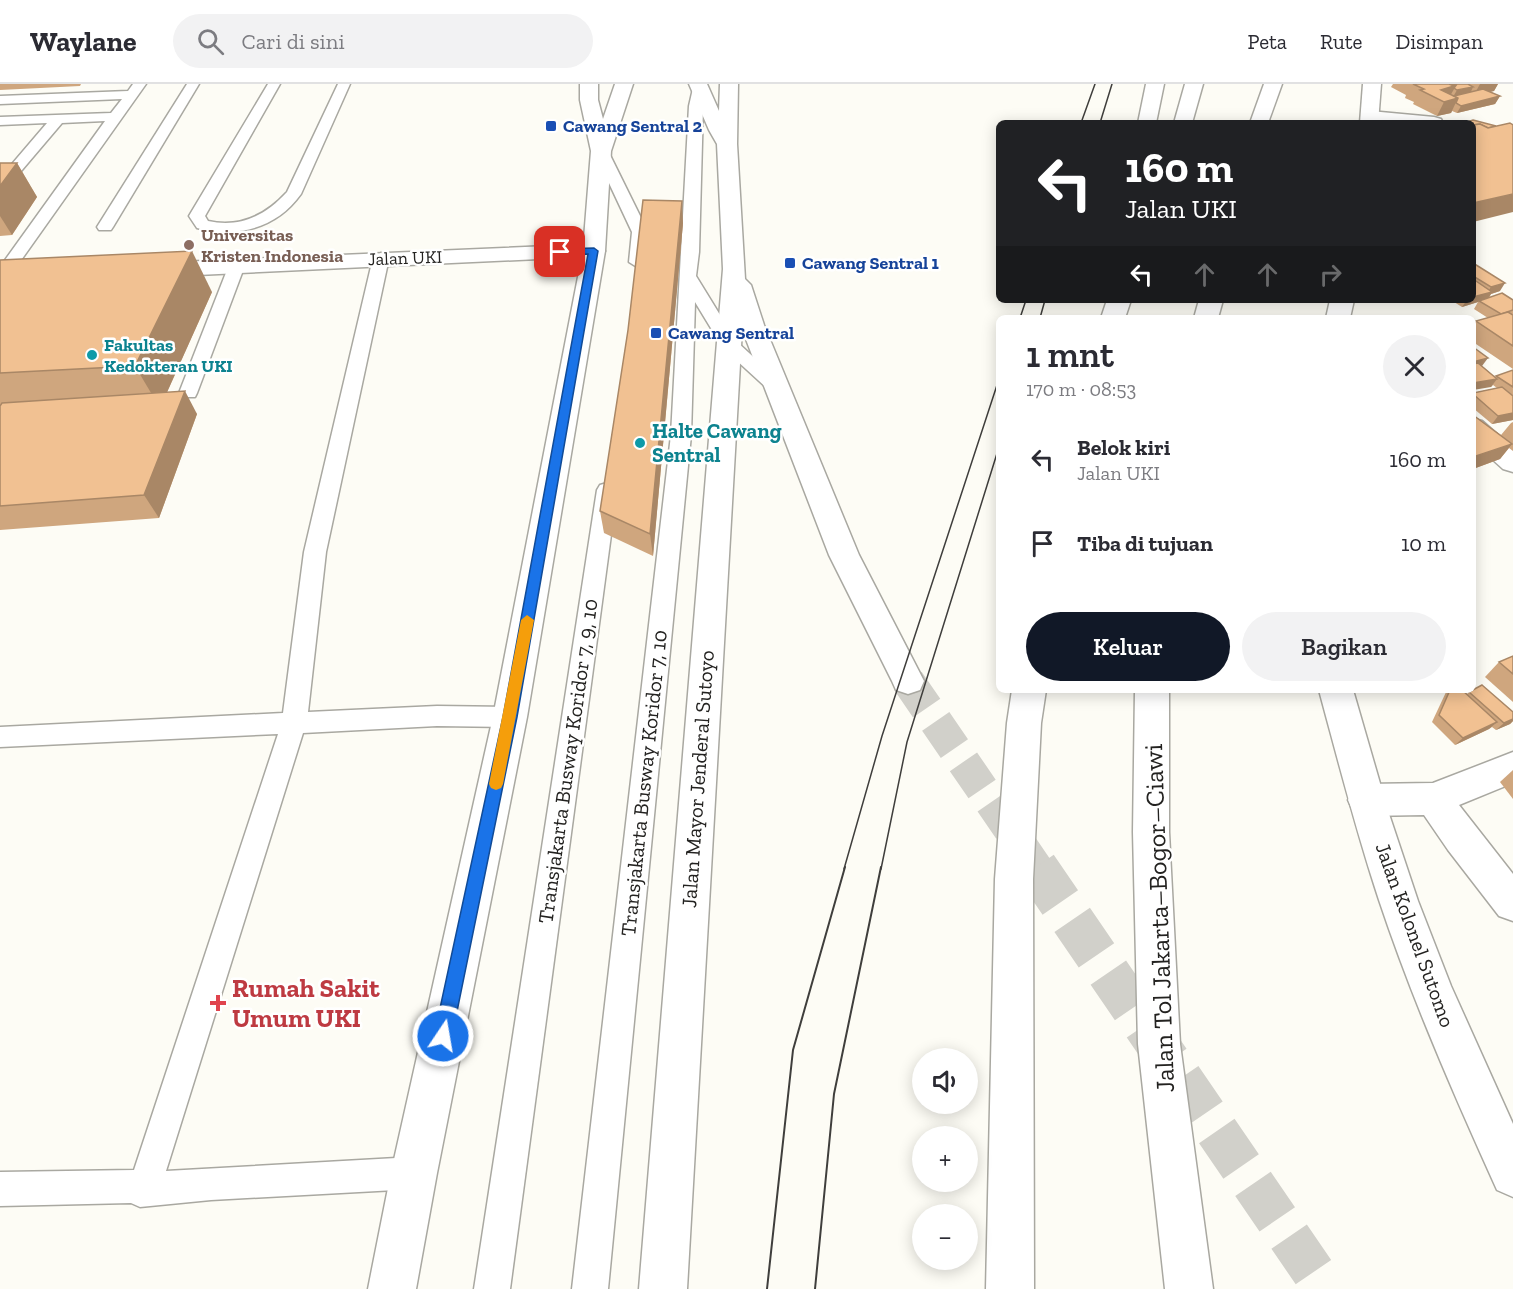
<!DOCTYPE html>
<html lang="id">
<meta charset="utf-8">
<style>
:root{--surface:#fff;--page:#f2f2f3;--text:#2b2b33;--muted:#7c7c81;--line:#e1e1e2;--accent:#111827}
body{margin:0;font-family:"Zilla Slab",serif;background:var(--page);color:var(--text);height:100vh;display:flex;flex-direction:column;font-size:22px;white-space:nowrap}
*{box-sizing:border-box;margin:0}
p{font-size:20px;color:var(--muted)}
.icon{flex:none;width:33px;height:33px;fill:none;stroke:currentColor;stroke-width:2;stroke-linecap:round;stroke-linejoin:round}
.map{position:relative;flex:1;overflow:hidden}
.details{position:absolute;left:996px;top:231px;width:480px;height:378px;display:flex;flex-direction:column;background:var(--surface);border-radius:9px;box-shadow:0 3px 15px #0003}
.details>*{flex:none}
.guide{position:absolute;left:996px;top:36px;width:480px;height:183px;border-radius:9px;box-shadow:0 3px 15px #0003;background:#202124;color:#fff;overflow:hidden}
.controls{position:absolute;left:912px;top:964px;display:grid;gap:12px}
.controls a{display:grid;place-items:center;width:66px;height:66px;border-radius:50%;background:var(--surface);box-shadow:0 3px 15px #0003;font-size:30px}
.pin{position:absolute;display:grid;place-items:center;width:51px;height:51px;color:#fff;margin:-26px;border-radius:12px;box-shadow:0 3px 9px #0006}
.me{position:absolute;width:66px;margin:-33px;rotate:12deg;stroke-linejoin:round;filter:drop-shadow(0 0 4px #0008)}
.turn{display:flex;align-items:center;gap:21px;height:126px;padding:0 30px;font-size:27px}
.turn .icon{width:78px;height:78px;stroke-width:2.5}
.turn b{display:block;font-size:42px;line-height:51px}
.lanes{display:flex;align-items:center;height:57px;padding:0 30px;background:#0003;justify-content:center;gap:30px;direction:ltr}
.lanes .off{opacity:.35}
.round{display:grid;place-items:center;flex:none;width:63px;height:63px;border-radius:32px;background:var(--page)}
.overview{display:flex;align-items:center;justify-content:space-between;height:102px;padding:0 30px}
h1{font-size:36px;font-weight:600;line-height:45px}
.button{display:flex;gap:12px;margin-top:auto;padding:12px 30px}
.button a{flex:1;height:69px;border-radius:36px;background:var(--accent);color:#fff;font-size:24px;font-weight:600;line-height:69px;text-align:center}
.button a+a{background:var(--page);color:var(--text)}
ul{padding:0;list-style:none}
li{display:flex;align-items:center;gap:18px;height:84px;padding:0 30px}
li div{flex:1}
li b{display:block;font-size:22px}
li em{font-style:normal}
header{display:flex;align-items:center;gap:36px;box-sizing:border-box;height:84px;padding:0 30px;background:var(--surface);border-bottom:2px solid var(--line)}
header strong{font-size:28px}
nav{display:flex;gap:33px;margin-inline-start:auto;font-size:21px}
.search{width:420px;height:54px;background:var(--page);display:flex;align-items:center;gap:15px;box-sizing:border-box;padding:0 21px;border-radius:33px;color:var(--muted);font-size:22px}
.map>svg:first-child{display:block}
</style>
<header>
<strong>Waylane</strong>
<div class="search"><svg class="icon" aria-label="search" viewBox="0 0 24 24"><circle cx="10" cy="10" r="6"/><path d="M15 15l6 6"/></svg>Cari di sini</div>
<nav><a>Peta</a><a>Rute</a><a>Disimpan</a></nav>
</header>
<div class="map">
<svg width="1513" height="1205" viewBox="0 0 1513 1205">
<rect width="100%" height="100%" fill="#fdfcf5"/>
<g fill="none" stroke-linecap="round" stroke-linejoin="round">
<polyline stroke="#d1d0ca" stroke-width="33" stroke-dasharray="33 16" stroke-linecap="butt" points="908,597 1037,785"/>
<polyline stroke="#d1d0ca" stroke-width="43" stroke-dasharray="43 21" stroke-linecap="butt" points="1036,783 1325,1205"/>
<g stroke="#a9a8a1" stroke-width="3">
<g id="service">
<polygon points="133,0 146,0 7,196 0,198 0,183 105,37 62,39 5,106 0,107 0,94 47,39 0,41 0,33 111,29 122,15 0,20 0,12 128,7"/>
<polygon points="187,0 199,0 113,143 111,146 99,146 97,143"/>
<path d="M268,0h12l-75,132 3,5c32,7 57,-5 79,-29l51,-108h12l-49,110c-25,35 -64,44 -104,34l-8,-12z"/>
<polygon points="694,0 706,0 703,22 699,168 696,192 736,257 786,303 784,307 770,307 723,264 695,218 691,351 608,1205 572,1205 671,351 689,22"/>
<polygon points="601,63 608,67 648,148 645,178 643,181 637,183 629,178 632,148 594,67"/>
<polygon points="381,169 389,174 326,468 308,628 437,622 510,623 519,626 522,633 519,640 510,643 437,642 303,649 166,1087 414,1073 426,1077 430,1089 426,1101 414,1105 211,1116 140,1123 131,1119 0,1122 0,1088 134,1086 278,650 0,663 0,643 283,629 304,468 373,174"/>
<polygon points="237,176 245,181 197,309 195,313 181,313 179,309 229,181"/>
<polygon points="607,399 614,401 617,406 510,1205 474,1205 597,406 600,401"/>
</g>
</g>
<g stroke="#a9a8a1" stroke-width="3">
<g id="minor">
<polygon points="1370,27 1434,33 1441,35 1443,39 1363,37 1361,33 1363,29"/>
<polygon points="594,160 602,162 605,167 602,172 155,193 147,191 144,186 147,181 155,179"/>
<polygon points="1473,335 1482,337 1513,364 1513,388 1503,385 1473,358"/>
<polygon points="1513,668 1513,699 1459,721 1513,790 1513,837 1499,832 1448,766 1424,731 1366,732 1353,727 1348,716 1353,705 1366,700 1433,699"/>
</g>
</g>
<g stroke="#a9a8a1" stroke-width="3">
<g id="tertiary">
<polygon points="1363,0 1381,0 1378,39 1360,39"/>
<polygon points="1330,216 1354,216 1350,234 1326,234"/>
<path d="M1319,606h34l35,121 30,90 33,85 62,138v73l-16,-7c-43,-95 -85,-191 -118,-290 -23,-69 -41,-140 -60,-210z"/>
</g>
</g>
<g stroke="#a9a8a1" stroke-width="3">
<g id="trunk">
<polygon points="580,0 598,0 598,16 603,35 615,0 633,0 611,67 605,167 527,633 437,1089 416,1205 368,1205 391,1089 493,633 583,167 591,67 580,16"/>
<polygon points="689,0 707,0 719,27 720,0 738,0 737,60 745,195 751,201 764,241 859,471 924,597 920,606 908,610 896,606 892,597 829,471 742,245 687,1205 639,1205 723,185 717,60 709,46"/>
</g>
</g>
<g stroke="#a9a8a1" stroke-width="3">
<g id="motorway">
<polygon points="1146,0 1164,0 1156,39 1138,39"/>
<polygon points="1185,0 1203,0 1192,39 1174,39"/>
<polygon points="1264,0 1282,0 1268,39 1250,39"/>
<polygon points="1107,216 1131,216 1125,234 1101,234"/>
<polygon points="1199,216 1223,216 1218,234 1194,234"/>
<polygon points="1012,606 1046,606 1041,639 1033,795 1034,1205 986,1205 995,795 1007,639"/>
<polygon points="1135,606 1169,606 1169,748 1180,960 1213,1205 1165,1205 1138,960 1133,748"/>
</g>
</g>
<use href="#service" fill="#fff" fill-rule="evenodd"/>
<use href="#minor" fill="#fff" fill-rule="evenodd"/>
<use href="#tertiary" fill="#fff" fill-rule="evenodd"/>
<use href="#trunk" fill="#fff" fill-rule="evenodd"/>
<use href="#motorway" fill="#fff" fill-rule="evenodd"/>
<g stroke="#3f3e3c" stroke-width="1.5">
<polyline points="1081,39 1095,0"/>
<polyline points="1100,39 1112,0"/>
<polyline points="1020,234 1026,216"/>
<polyline points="1040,234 1045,216"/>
<polyline points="844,785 882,652 999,295"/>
<polyline points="881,785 907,658 999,363"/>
</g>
<g stroke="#3f3e3c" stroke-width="2">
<polyline points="767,1205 793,966 845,783"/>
<polyline points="815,1205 834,1010 881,783"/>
</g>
</g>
<g fill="#cfa67e">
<polygon points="0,0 81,0 80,2 0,6"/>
<polygon points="1393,0 1500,0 1498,0 1494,7 1490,8 1500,12 1495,20 1457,29 1452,27 1451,29 1437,32 1413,20 1414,18 1405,14 1406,11 1391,3"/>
<polygon points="0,79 17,79 37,113 12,151 0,152"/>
<polygon points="683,139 653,472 604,449 600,427 628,246"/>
<polygon points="0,176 212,208 167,308 197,330 159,434 0,446"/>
<polygon points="1473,179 1500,207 1491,210 1489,214 1513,216 1513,285 1473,258 1473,242 1476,237 1488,234 1474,225 1478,218 1462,223 1451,216 1473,216"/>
<polygon points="1482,282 1495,293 1496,292 1513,286 1513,336 1492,340 1473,324 1473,309 1497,304 1493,301 1491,303"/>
<polygon points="1473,331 1501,351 1511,339 1513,338 1513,367 1509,364 1500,375 1473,385"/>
<polygon points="1513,572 1513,618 1485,593 1499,578"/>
<polygon points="1447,606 1462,606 1467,610 1469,608 1513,628 1513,637 1510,640 1496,646 1492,643 1489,645 1455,661 1432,638"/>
<polygon points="1513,686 1513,715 1500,698"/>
</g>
<g fill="#a98766">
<polygon points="1449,0 1457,0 1450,12 1441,6"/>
<polygon points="1480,0 1500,0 1498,0 1494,7 1474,11"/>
<polygon points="1473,3 1470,10 1453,13 1457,6"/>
<polygon points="1500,12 1495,20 1457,29 1461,22"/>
<polygon points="1458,14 1451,29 1437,32 1444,18"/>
<polygon points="17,79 37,113 12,151 0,132 0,102"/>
<polygon points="1513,110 1513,128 1473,138 1473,119"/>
<polygon points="682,117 683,139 653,472 650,450"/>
<polygon points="192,167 212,208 160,324 135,282"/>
<polygon points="1505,199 1500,207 1491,210 1487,216 1479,217 1478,218 1462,223 1467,216 1473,216 1473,213 1487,209 1491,203"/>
<polygon points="1488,274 1482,282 1473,284 1473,278"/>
<polygon points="1497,295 1491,303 1473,306 1473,299"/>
<polygon points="185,307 197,330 159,434 144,411"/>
<polygon points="1513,329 1513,336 1492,340 1498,332"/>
<polygon points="1512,360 1500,375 1473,385 1473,373"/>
<polygon points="1513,635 1513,637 1510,640 1496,646 1504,639"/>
<polygon points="1497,638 1489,645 1455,661 1463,654"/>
</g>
<g fill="#f1c192" stroke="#a98766" stroke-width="1.5">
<polygon points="1413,0 1449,0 1454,2 1441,6 1458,14 1444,18 1420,6 1424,5"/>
<polygon points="1457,0 1468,0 1473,3 1457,6 1454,4"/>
<polygon points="1483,5 1500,12 1461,22 1456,19 1458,14 1454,12"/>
<polygon points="1473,36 1496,42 1488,44 1480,40 1473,41 1473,39 1464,39"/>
<polygon points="1510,39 1513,41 1513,110 1473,119 1473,41 1480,40 1488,44"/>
<polygon points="0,79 17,79 0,102"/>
<polygon points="643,116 682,117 650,450 600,427 628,246"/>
<polygon points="192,167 135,282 0,289 0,176"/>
<polygon points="1473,179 1505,199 1491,203 1473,192"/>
<polygon points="1473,195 1492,208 1473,213"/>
<polygon points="1502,209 1513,216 1513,226 1501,230 1479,217"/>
<polygon points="1508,228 1513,231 1513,262 1476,237"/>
<polygon points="1473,263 1488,274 1473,278"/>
<polygon points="1478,279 1497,295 1473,299 1473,280"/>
<polygon points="1513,286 1513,303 1496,292"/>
<polygon points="1502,303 1513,312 1513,329 1498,332 1473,310 1473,309"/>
<polygon points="185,307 144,411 0,422 0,322 2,319"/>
<polygon points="1473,331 1512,360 1473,373"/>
<polygon points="1513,572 1513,590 1499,578"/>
<polygon points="1482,601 1513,628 1513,635 1504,639 1469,608"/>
<polygon points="1450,606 1462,606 1497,638 1463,654 1439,631"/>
</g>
<polygon fill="#1a73e8" stroke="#114b97" stroke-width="1.5" points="594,164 598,167 517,633 452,952 449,958 443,961 437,958 434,952 503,633 588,170 560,171 555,168 560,165"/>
<polygon fill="#f59e0b" points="527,531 534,536 503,700 501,704 496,706 491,704 489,700 521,536"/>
<g fill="#1a4fb4" stroke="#fff" stroke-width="2">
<rect x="545" y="36" width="12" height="12" rx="3"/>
<rect x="784" y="173" width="12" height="12" rx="3"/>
<rect x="650" y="243" width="12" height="12" rx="3"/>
</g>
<circle fill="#8d6e63" stroke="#fff" stroke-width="2" cx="189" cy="161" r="6"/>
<g fill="#0f9aa8" stroke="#fff" stroke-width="2">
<circle cx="92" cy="271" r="6"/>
<circle cx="640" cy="359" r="6"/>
</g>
<path fill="#e0444e" stroke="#fff" stroke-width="2" d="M215 910h6v6h6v6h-6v6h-6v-6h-6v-6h6z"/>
<g text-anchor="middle" stroke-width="5" stroke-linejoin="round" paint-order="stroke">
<g font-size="18" font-weight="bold" fill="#164399" stroke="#fff" text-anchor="start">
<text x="563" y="48">Cawang Sentral 2</text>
<text x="802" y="185">Cawang Sentral 1</text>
<text x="668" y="255">Cawang Sentral</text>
</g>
<g font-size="18" font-weight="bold" fill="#785e54" stroke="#fff" text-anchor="start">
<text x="201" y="157">Universitas<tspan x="201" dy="21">Kristen Indonesia</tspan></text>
</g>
<g font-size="18" fill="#232220" stroke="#fff">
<text transform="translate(405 174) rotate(-2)" y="6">Jalan UKI</text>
</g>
<g font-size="18" font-weight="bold" fill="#0d838f" stroke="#fff" text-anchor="start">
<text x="104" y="267">Fakultas<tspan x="104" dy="21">Kedokteran UKI</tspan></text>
</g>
<g font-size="21" font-weight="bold" fill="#0d838f" stroke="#fff" text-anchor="start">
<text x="652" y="354">Halte Cawang<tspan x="652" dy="24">Sentral</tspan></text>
</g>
<g font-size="21" fill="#232220" stroke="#fff">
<text transform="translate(568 677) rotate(-82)" y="7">Transjakarta Busway Koridor 7, 9, 10</text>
<text transform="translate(698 695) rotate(-86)" y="7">Jalan Mayor Jenderal Sutoyo</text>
<text transform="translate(644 699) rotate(-84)" y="7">Transjakarta Busway Koridor 7, 10</text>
<text transform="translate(1415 851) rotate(70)" y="7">Jalan Kolonel Sutomo</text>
</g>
<g font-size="26" fill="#232220" stroke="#fff">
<text transform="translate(1159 834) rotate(-92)" y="9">Jalan Tol Jakarta–Bogor–Ciawi</text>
</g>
<g font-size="26" font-weight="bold" fill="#be3a42" stroke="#fff" text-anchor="start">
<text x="232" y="913">Rumah Sakit<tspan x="232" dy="30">Umum UKI</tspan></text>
</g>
</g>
</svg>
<div class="controls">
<a><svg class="icon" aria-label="sound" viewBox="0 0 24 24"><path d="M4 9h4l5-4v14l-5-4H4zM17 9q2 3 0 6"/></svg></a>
<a>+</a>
<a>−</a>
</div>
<div class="pin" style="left:560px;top:168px;background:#d93025"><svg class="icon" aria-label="arrive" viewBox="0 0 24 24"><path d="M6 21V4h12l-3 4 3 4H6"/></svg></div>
<svg class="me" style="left:443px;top:952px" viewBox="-20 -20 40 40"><circle r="17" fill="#1a73e8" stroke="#fff" stroke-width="3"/><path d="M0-11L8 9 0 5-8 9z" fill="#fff"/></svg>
<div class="guide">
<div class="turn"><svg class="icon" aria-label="left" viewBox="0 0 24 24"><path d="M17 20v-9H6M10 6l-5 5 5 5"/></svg><div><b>160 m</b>Jalan UKI</div></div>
<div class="lanes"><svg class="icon" aria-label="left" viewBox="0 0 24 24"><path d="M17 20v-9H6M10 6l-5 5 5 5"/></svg><svg class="icon off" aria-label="ahead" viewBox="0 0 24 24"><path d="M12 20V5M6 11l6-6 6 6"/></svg><svg class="icon off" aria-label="ahead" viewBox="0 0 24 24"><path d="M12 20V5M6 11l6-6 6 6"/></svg><svg class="icon off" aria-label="right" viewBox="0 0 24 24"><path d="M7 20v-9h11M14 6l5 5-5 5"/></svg></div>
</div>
<section class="details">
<div class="overview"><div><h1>1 mnt</h1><p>170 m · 08:53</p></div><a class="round"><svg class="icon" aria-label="close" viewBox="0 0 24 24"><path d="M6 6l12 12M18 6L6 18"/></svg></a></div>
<ul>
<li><svg class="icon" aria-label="left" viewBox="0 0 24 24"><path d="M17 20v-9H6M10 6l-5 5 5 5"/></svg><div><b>Belok kiri</b><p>Jalan UKI</p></div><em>160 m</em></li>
<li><svg class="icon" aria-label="arrive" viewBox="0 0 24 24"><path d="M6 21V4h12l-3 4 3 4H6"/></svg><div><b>Tiba di tujuan</b></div><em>10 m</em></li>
</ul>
<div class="button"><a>Keluar</a><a>Bagikan</a></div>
</section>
</div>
